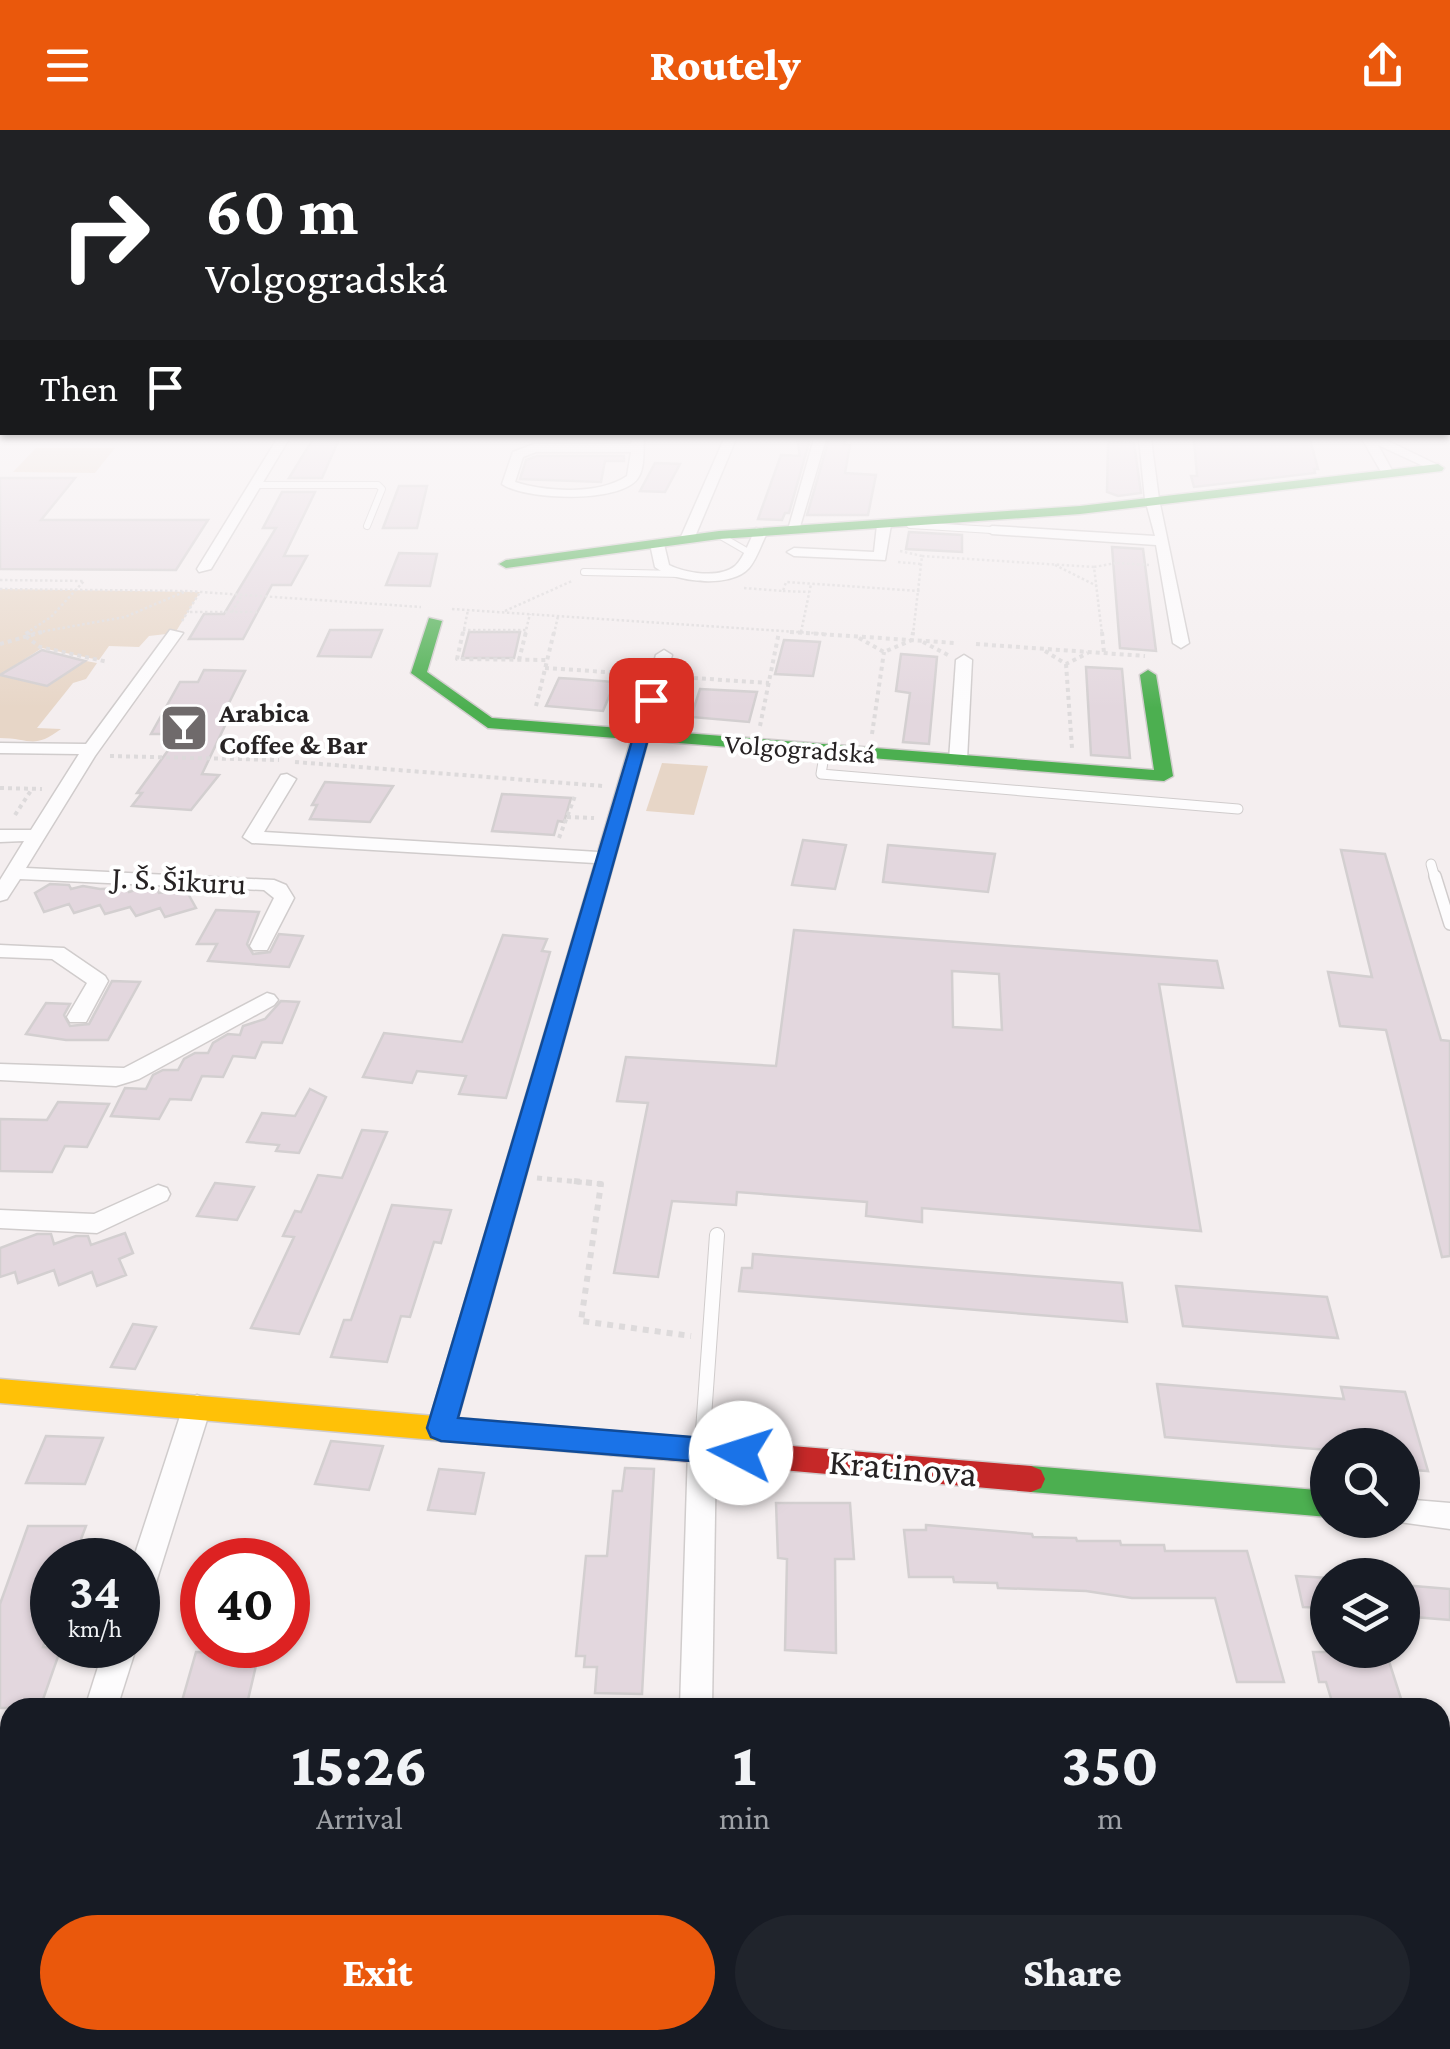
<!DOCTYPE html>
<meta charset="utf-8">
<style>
:root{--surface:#171b24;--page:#20242c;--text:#f1f3f6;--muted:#9ea1a6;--accent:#ea580c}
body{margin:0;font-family:"Crimson Pro",serif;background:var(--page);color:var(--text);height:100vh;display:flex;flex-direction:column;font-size:38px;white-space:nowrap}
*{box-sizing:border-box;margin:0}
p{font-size:32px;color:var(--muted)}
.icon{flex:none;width:55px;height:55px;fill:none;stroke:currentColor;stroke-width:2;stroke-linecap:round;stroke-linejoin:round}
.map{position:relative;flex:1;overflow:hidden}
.details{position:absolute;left:0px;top:1568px;width:1450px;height:352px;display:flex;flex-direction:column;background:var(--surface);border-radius:30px 30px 0 0;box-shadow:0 2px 8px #0004}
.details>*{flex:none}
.hud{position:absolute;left:0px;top:0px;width:1450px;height:305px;box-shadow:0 2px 8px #0004;background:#202124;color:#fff;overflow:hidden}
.fabs{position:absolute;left:1310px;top:1298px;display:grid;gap:20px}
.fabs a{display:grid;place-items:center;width:110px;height:110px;border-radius:50%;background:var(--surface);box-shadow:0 2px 8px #0004;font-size:50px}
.speed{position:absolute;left:30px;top:1408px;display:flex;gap:20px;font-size:50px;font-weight:700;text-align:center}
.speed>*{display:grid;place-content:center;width:130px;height:130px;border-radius:50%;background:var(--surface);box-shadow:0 2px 8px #0004;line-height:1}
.speed small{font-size:25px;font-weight:400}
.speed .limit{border:15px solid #d22;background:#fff;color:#111}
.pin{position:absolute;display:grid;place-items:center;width:85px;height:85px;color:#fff;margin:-42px;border-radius:20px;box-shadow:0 5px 15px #0006}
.me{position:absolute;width:110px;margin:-55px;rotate:275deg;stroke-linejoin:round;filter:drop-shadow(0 0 8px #0008)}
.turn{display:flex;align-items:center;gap:35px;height:210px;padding:0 40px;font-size:45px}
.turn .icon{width:130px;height:130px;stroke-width:2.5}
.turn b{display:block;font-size:70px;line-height:85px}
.then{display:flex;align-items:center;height:95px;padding:0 40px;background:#0003;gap:20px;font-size:38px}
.eta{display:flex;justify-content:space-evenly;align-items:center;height:170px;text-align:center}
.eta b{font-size:60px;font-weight:800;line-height:70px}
.button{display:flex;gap:20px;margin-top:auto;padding:20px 40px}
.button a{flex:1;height:115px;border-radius:60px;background:var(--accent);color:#fff;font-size:40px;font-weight:800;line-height:115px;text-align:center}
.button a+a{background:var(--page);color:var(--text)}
header{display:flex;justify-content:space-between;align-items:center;height:130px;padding:0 40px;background:var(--accent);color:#fff;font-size:45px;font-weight:800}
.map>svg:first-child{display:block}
</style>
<header><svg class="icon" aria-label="menu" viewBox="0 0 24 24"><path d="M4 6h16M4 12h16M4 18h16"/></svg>Routely<svg class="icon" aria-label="share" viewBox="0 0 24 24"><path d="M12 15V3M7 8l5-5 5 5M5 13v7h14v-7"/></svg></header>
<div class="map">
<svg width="1450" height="1919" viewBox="0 0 1450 1919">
<rect width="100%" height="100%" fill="#f4eeef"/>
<g fill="#e7d6c7">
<polygon points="36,318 115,318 95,343 13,342"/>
<path d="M0,459l200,3 -25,41 -26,3 -10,11 -30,-1 -10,14 -57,-12 -40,26 45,12 39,-25 11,2 -11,16 -13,4 -36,45 24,1c-28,21 -31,9 -61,9z"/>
<polygon points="662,633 708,636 694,685 646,681"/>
</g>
<g fill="#e3d7de" stroke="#d3cfd0" stroke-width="2.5" fill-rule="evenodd">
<polygon points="313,309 339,309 322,348 289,348"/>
<polygon points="797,309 810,309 789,383 785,383 782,390 758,389 781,325 800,326"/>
<polygon points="829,309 846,309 844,315 850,315 845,343 876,345 868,385 807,385"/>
<polygon points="1194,309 1310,309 1318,339 1314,339 1315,343 1194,357 1191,346 1197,346"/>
<polygon points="1108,312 1134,313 1141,363 1118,366 1107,362"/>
<polygon points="537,326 624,326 624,331 605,331 601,352 520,349 526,330"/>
<polygon points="655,333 680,334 665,362 640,361"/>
<polygon points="0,348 75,348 41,390 208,390 176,440 0,439"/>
<polygon points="399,356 427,356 417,398 383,398"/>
<polygon points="282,362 315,362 284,426 307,426 291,455 272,455 243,509 189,509 204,484 224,484 276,398 263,398"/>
<polygon points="909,402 962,405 962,422 906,419"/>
<polygon points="1112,417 1143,419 1156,521 1120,518"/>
<polygon points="399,423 437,424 430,456 386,455"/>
<polygon points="330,500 382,500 371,527 318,526"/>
<polygon points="469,502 520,502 514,528 462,528"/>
<polygon points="784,510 820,512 813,546 775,544"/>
<polygon points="42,520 85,531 47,556 0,545"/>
<polygon points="901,524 937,527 929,614 903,612 910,563 896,561"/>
<polygon points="1086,537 1122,539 1130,628 1091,625"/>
<polygon points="204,540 245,541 223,585 230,585 202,644 219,645 191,680 132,676 142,663 137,663 180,604 151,604 180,552 198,552"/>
<polygon points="559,548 576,549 615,552 603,581 546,576"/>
<polygon points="700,559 757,562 749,592 691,587"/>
<polygon points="325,652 393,656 370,692 310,689 317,675 312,675"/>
<polygon points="502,664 571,668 564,692 558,691 554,705 492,701"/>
<polygon points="803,710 846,715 835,759 792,755"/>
<polygon points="888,715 995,724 988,762 883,752"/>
<polygon points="1341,720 1385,724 1441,910 1450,911 1450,1126 1442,1127 1386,900 1340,896 1328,842 1372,847"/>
<polygon points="50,754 69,755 71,759 83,756 100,759 126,758 129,762 141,758 157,759 159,763 186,760 196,778 165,787 160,778 136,786 130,777 105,784 100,775 74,783 69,774 44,782 35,763"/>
<polygon points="216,780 259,782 247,814 253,824 270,822 279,804 303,806 289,837 208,831 217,814 197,814"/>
<path d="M794,800l423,31 6,27 -64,-4 42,247 -279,-23v14l-56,-6 1,-14 -130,-10 -1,13 -64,-4 -14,76 -44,-4 34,-170 -31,-2 9,-44 150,9zM952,841l47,3 3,56 -49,-3z"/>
<polygon points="503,805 547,809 542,821 550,822 506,968 459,964 466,946 417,941 412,953 363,947 384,903 462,912"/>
<polygon points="112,851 140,852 108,910 66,910 26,904 46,873 70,874 64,885 70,896 89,894"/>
<polygon points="281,871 299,872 282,913 262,912 255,928 233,926 223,947 202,946 191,970 170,969 159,989 111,986 125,958 146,959 153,945 163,940 178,940 184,929 195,923 208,923 213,913 228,904 240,905 243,896 265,889"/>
<polygon points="310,959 326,967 299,1023 276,1021 279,1015 247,1012 262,983 295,986"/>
<polygon points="58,972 109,974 87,1017 65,1016 52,1042 0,1041 0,989 47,990"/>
<polygon points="362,1000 387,1002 299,1204 251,1198 294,1107 283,1106 295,1081 301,1082 318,1045 342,1048"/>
<polygon points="215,1053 254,1057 237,1090 197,1086"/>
<polygon points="392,1075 451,1080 441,1113 434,1112 410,1187 401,1186 387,1232 331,1227 344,1190 351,1190"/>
<polygon points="125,1103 133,1123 119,1129 126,1145 97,1156 92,1142 59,1155 54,1140 18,1153 15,1142 0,1147 0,1118 37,1104 51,1104 54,1114 76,1106 88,1106 91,1115"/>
<polygon points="753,1124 1122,1153 1127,1192 739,1161 742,1138 752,1138"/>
<polygon points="1176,1156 1327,1167 1338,1208 1183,1196"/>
<polygon points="133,1194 156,1197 135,1239 111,1237"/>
<polygon points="1157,1254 1344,1269 1341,1257 1405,1262 1428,1341 1402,1339 1402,1315 1328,1315 1328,1320 1165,1307"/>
<polygon points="46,1306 103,1308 85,1354 26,1353"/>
<polygon points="331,1311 383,1316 369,1360 315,1354"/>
<polygon points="625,1338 654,1339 642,1564 595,1563 597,1537 584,1537 585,1526 576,1526 586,1426 607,1426 613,1361 622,1361"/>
<polygon points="439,1339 484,1343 475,1384 428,1380"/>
<polygon points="776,1373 850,1373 854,1429 835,1429 836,1523 785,1520 787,1429 778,1428"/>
<polygon points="926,1395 1032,1404 1033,1407 1076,1408 1077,1411 1120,1411 1121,1415 1164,1415 1165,1421 1247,1421 1284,1552 1237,1552 1215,1468 1132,1468 1086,1461 998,1458 997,1453 954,1452 953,1447 909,1447 904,1400 926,1400"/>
<polygon points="28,1396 86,1396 73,1430 52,1430 52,1490 43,1517 61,1518 40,1578 0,1578 0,1474"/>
<polygon points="1296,1446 1328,1448 1328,1478 1303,1477"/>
<polygon points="1402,1455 1450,1459 1450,1490 1402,1486"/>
<polygon points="196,1522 259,1523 246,1578 180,1578"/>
<polygon points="1313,1522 1386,1522 1404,1578 1334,1578 1326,1552 1319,1552"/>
</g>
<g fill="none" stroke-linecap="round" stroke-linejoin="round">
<g stroke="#d0cccc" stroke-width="8">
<g id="lane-far3">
<polyline points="255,355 378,355 382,359 367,396"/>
<polyline points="910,395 992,400"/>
<polyline points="719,405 750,423"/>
<polyline points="584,442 681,444"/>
</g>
</g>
<g stroke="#d0cccc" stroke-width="11">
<g id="lane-far2">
<polyline points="825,620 821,644 1238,679"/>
<polyline points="1431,734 1435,748"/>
</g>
</g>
<g stroke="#d0cccc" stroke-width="14">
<polyline id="lane-far1" points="1435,746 1450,794"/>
</g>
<g stroke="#d0cccc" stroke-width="16">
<polyline id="lane" points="702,1315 717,1105"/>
</g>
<g stroke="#d0cccc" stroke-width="3">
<g id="street">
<polygon points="277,309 289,309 211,439 199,442 197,439"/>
<path d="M632,309h12c-1,12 1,29 -6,39 -17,26 -114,22 -136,6l11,-32 21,-8h97zM536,322h95l-4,24c-28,19 -81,16 -112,6l8,-25z"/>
<polygon points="724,309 736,309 694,409 682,412 680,409"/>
<polygon points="814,309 826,309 799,400 787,403"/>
<polygon points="1139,309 1151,309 1159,369 1189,513 1181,518 1173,513 1156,415 992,404 985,400 992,396 1155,406 1145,369"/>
<polygon points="1362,309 1384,309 1444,338 1434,341 1378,315 1393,342 1383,345"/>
<polygon points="884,391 891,395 885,430 794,426 787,422 794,418 874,422 877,395"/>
<path d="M756,398l12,3c-6,11 -11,28 -19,37 -18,21 -75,14 -94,-1l-5,-23 7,-4 7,4 5,21c16,8 50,14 66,1 9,-8 15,-27 21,-38z"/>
<polygon points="170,500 183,503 95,626 26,738 274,750 286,755 294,768 267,820 253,820 250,816 274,768 264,760 20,749 7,769 0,771 0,750 24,711 0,712 0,700 31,700 79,624 0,623 0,613 86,614"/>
<polygon points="664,520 672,525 455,1299 451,1308 441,1311 431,1308 427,1299 595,733 252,713 243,707 281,645 287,644 296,649 264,702 598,722 656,525"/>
<polygon points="964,525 972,530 967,630 958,635 949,630 956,530"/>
<polygon points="0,815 64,818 105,846 108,851 86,892 70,892 67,887 87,853 52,829 0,827"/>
<polygon points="267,863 274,865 278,870 274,875 139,949 116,956 0,950 0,934 124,938"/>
<polygon points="158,1055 167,1058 170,1064 167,1070 97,1103 0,1098 0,1080 94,1084"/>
<polygon points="197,1265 207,1269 211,1277 153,1462 149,1472 138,1476 138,1430 133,1430 183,1277 187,1269"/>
<polygon points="702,1308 712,1311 716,1320 712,1578 680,1578 688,1320 692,1311"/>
<polygon points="1402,1369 1450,1373 1450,1399 1392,1391 1402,1390"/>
<polygon points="105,1515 137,1515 117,1578 85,1578"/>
<polygon points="10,1843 10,1907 0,1911 0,1847"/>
<rect x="669" y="1910" width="38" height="9"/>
</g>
</g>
<g stroke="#d0cccc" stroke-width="3">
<g id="fast">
<polygon points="1438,334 1444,338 1442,341 1080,384 719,409 506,438 499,434 506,430 719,401 1080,376"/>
<polygon points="429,488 442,491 427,542 492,588 1154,640 1140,545 1148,540 1156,545 1173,646 1164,651 488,598 411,543"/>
<polygon points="1031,1336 1328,1361 1328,1387 1031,1362 1021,1358 1017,1349 1021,1340"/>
</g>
</g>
<g stroke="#d0cccc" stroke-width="3">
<polygon id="slow" points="0,1249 611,1301 621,1304 625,1313 621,1322 611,1325 0,1273"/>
</g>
<g stroke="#d0cccc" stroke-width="3">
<polygon id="jam" points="611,1301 1031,1336 1041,1340 1045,1349 1041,1358 1031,1362 611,1325 601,1322 597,1313 601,1304"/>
</g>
<g stroke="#dddadb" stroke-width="2.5" stroke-dasharray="2.5 2.5" stroke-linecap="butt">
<polyline points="900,421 922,426 913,504"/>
<polyline points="922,426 1094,437 1102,504"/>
<polyline points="898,432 921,434"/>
<polyline points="1117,433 1149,435"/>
<polyline points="1055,435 1097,456"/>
<polyline points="1094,437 1116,433"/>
<polyline points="0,450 84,451 51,487 25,504"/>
<polyline points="744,458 783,461 786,452 920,461"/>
<polyline points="0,459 186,461 421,477"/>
<polyline points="783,461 809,462"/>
<polyline points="452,479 827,504"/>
<polyline points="505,481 572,451"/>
<polyline points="190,482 257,482"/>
<polyline points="232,482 242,465"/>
<polyline points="182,491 200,462"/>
<polyline points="463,500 526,500"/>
<polyline points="801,502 811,454"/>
<polyline points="28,504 125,487 184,462"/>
<polyline points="463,504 468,480"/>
<polyline points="525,504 530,484"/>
<polyline points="554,504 558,486"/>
</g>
<g stroke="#dddadb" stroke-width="4" stroke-dasharray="4 4" stroke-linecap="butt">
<polyline points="29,502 24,505 40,517 108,532"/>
<polyline points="463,502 457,529 547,530"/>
<polyline points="790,502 955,513"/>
<polyline points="1102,502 1104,523"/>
<polyline points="859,508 884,522 912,510 913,502"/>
<polyline points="923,512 948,525"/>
<polyline points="0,514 42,502"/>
<polyline points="976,514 1145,526"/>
<polyline points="1045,521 1066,534 1088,523"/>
<polyline points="519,530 526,502"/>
<polyline points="1066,534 1072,618"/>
<polyline points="545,538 637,544"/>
<polyline points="678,547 769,553"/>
<polyline points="536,576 554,502"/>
<polyline points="760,596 779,502"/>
<polyline points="872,604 884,522"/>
<polyline points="110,626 279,630"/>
<polyline points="295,632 603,656"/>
<polyline points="0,658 42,659"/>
<polyline points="15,685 32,659"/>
<polyline points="567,687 594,688"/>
<polyline points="559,708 575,666"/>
</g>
<polyline stroke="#dddadb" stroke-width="5" stroke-dasharray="5 5" stroke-linecap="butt" points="537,1048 601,1054"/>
<polyline stroke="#dddadb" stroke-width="6" stroke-dasharray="6 6" stroke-linecap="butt" points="574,1051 601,1054 581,1191 691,1206"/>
<use href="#lane-far3" stroke="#fdfcfd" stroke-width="6"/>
<use href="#lane-far2" stroke="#fdfcfd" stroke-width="9"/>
<use href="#lane-far1" stroke="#fdfcfd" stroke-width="11"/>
<use href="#lane" stroke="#fdfcfd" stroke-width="14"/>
<use href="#street" fill="#fdfcfd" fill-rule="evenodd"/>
<use href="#fast" fill="#4caf50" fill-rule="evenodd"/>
<use href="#slow" fill="#ffc107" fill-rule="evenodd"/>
<use href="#jam" fill="#c62828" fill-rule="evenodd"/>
</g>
<linearGradient id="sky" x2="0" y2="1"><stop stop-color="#a5bdea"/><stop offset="0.53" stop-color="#faf7f8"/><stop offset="1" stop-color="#faf7f8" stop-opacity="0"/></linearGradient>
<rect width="1450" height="578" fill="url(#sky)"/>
<polygon fill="#1a73e8" stroke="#114b97" stroke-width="2.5" points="645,567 659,570 458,1288 741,1311 751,1314 756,1323 751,1332 741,1335 441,1311 431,1307 427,1298"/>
<defs>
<g id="bar-square" transform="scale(2.5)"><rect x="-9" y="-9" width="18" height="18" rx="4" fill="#6f6a6b" stroke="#fff"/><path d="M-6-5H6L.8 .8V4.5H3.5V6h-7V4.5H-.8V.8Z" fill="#fff"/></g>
</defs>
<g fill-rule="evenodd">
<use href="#bar-square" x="184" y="598"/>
</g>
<g text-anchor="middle" stroke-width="8" stroke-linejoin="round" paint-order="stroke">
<g font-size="28" font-weight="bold" fill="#272324" stroke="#fff" text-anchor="start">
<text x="219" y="592">Arabica<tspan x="219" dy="32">Coffee &amp; Bar</tspan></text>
</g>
<g font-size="28" fill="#272324" stroke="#fff">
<text transform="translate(800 618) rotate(4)" y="10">Volgogradská</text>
</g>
<g font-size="32" fill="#272324" stroke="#fff">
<text transform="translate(179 750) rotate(3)" y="11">J. Š. Šikuru</text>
</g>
<g font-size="38" fill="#272324" stroke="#fff">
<text transform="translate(903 1337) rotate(5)" y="13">Kratinova</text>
</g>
</g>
</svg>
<div class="fabs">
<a><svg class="icon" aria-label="search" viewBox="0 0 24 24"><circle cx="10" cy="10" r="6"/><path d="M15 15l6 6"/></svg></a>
<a><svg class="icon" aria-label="layers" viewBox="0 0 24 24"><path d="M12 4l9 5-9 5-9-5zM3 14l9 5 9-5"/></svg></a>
</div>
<div class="speed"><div>34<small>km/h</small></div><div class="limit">40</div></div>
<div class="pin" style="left:651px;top:570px;background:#d93025"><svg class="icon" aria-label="arrive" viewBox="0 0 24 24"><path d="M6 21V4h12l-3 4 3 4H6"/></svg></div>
<svg class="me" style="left:741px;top:1323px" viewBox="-20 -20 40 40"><circle r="19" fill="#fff"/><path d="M0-13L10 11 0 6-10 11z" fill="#1a73e8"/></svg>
<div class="hud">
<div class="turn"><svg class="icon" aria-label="right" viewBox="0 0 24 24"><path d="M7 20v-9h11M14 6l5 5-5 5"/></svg><div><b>60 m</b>Volgogradská</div></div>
<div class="then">Then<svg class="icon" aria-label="arrive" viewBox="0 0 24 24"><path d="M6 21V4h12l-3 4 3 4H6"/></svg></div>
</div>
<section class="details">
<div class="eta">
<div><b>15:26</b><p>Arrival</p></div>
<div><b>1</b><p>min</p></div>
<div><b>350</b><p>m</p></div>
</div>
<div class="button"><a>Exit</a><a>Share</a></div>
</section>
</div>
